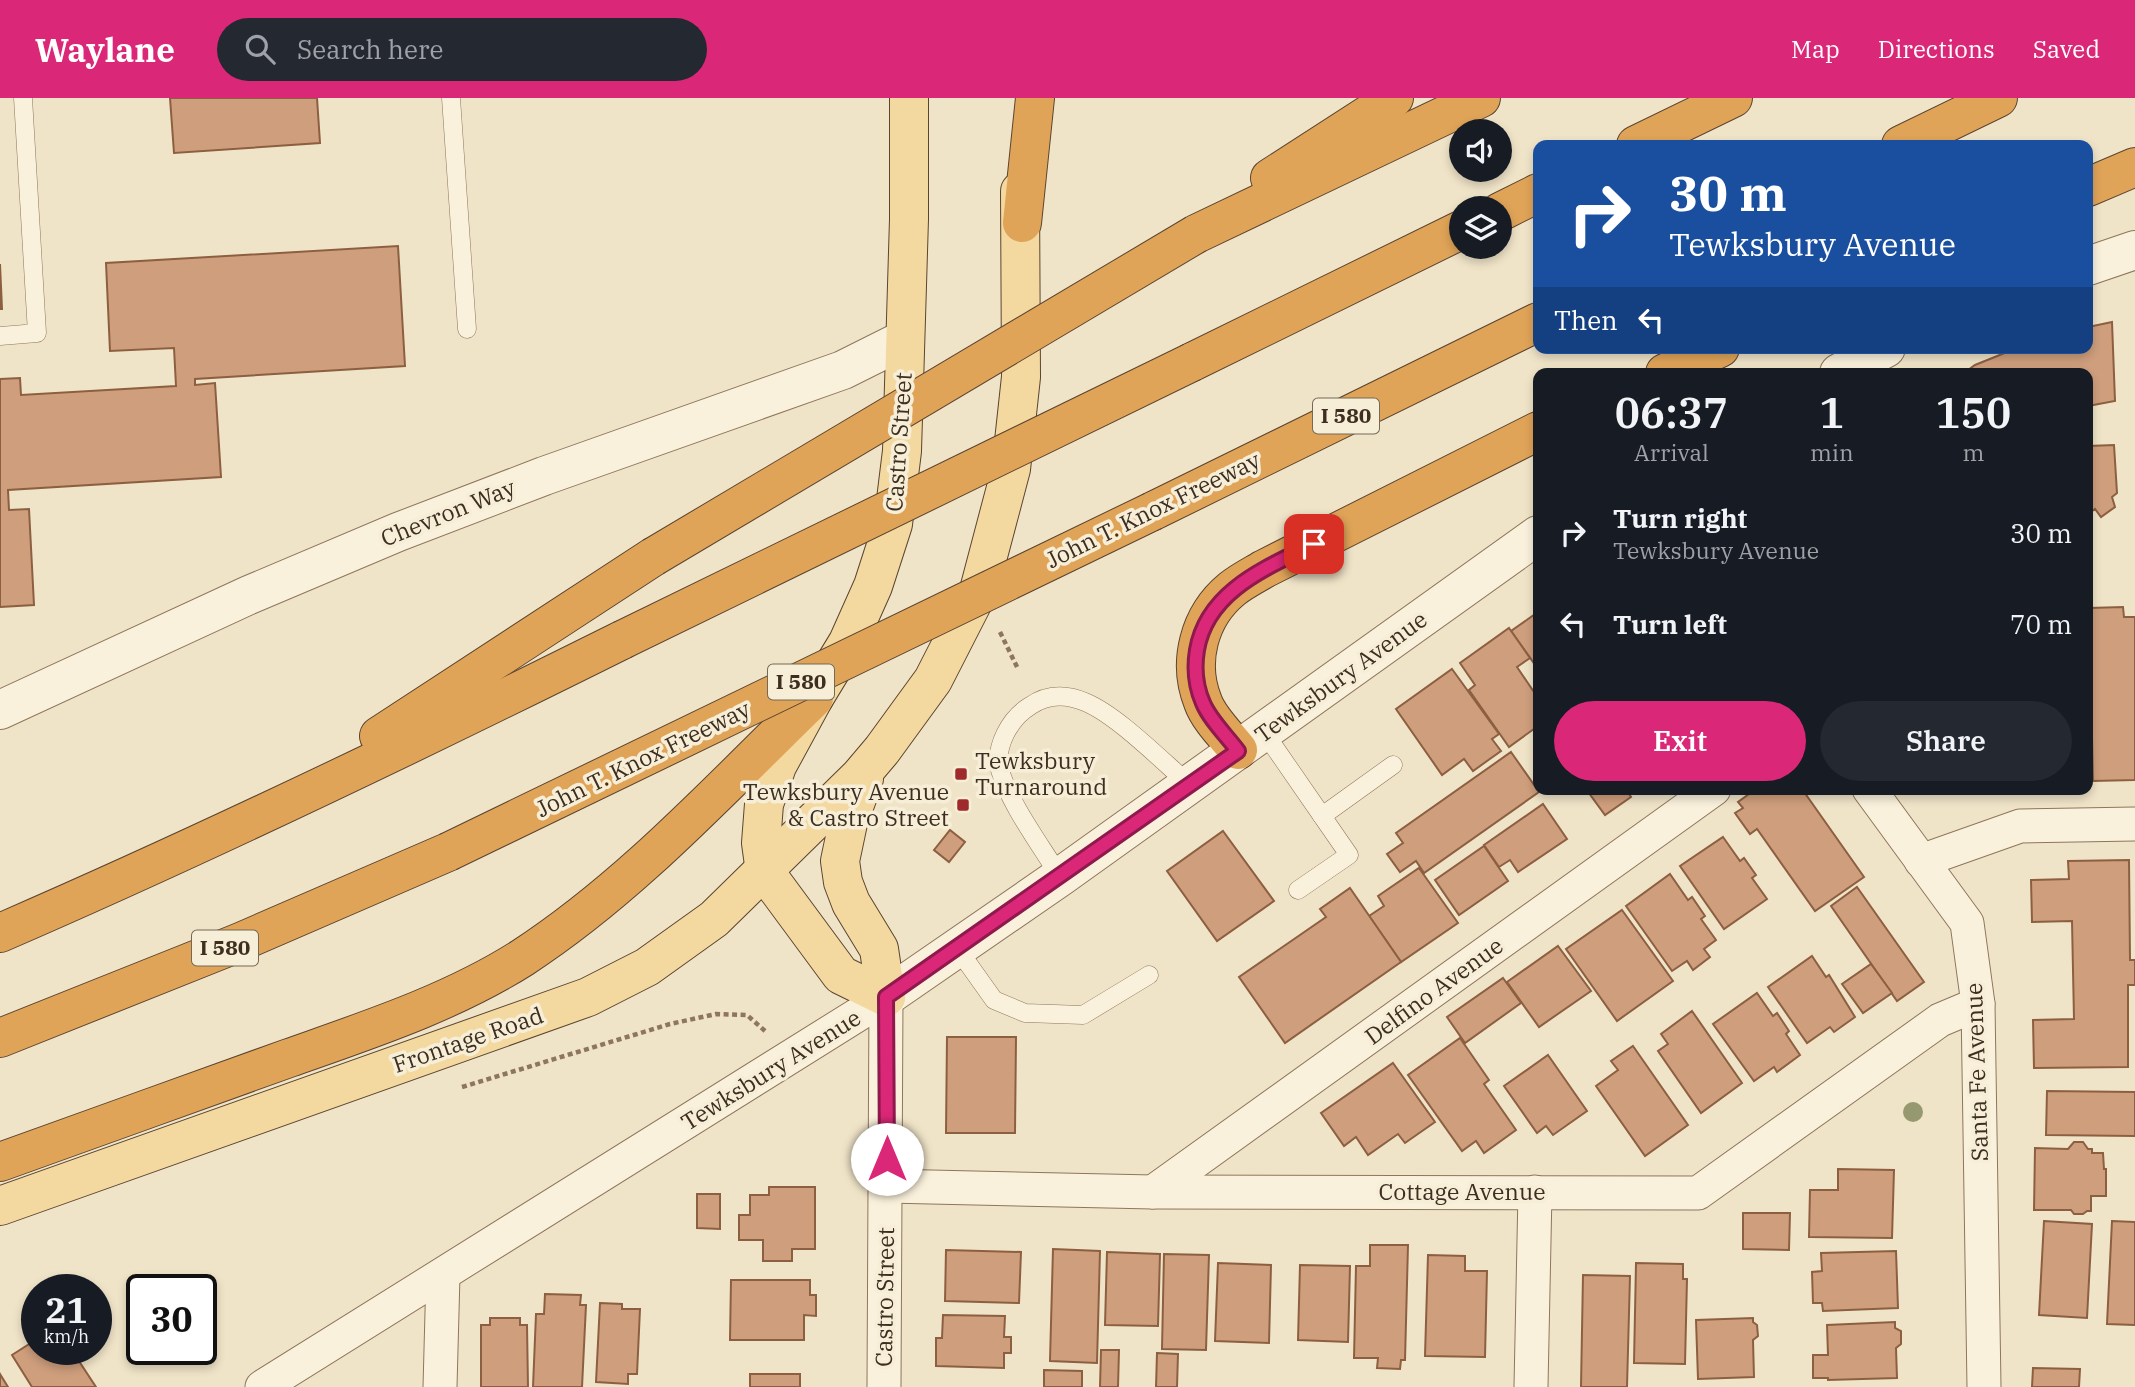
<!DOCTYPE html>
<style>
:root{--surface:#171b24;--page:#242831;--text:#f1f3f6;--muted:#9ea1a6;--accent:#db2777}
body{margin:0;font-family:"IBM Plex Serif",serif;background:var(--page);color:var(--text);height:100vh;display:flex;flex-direction:column;font-size:26px;white-space:nowrap}
*{box-sizing:border-box;margin:0}
p{font-size:23px;color:var(--muted)}
.icon{flex:none;width:38px;height:38px;fill:none;stroke:currentColor;stroke-width:2;stroke-linecap:round;stroke-linejoin:round}
.map{position:relative;flex:1;overflow:hidden}
.side{position:absolute;left:1533px;top:270px;width:560px;height:427px;display:flex;flex-direction:column;background:var(--surface);border-radius:14px;box-shadow:0 4px 10px #0003}
.side>*{flex:none}
.hud{position:absolute;left:1533px;top:42px;width:560px;height:214px;border-radius:14px;box-shadow:0 4px 10px #0003;background:#1a4fa0;color:#fff;overflow:hidden}
.fabs{position:absolute;left:1449px;top:21px;display:grid;gap:14px}
.fabs a{display:grid;place-items:center;width:63px;height:63px;border-radius:50%;background:var(--surface);box-shadow:0 4px 10px #0003;font-size:35px}
.speed{position:absolute;left:21px;top:1176px;display:flex;gap:14px;font-size:35px;font-weight:700;text-align:center}
.speed>*{display:grid;place-content:center;width:91px;height:91px;border-radius:50%;background:var(--surface);box-shadow:0 4px 10px #0003;line-height:1}
.speed small{font-size:18px;font-weight:400}
.speed .limit{border:4px solid #111;border-radius:10px;background:#fff;color:#111}
.pin{position:absolute;display:grid;place-items:center;width:60px;height:60px;color:#fff;margin:-30px;border-radius:14px;box-shadow:0 4px 10px #0006}
.me{position:absolute;width:77px;margin:-38px;rotate:0deg;stroke-linejoin:round;filter:drop-shadow(0 0 5px #0008)}
.turn{display:flex;align-items:center;gap:24px;height:147px;padding:0 21px;font-size:32px}
.turn .icon{width:91px;height:91px;stroke-width:2.5}
.turn b{display:block;font-size:49px;line-height:60px}
.then{display:flex;align-items:center;height:66px;padding:0 21px;background:#0003;gap:14px;font-size:26px}
.eta{display:flex;justify-content:space-evenly;align-items:center;height:119px;text-align:center}
.eta b{font-size:42px;font-weight:600;line-height:49px}
.primary-button{display:flex;gap:14px;margin-top:auto;padding:14px 21px}
.primary-button a{flex:1;height:80px;border-radius:42px;background:var(--accent);color:#fff;font-size:28px;font-weight:600;line-height:80px;text-align:center}
.primary-button a+a{background:var(--page);color:var(--text)}
ul{padding:0;list-style:none}
li{display:flex;align-items:center;gap:21px;height:91px;padding:0 21px}
li div{flex:1}
li b{display:block;font-size:26px}
li em{font-style:normal}
header{display:flex;align-items:center;gap:42px;box-sizing:border-box;height:98px;padding:0 35px;background:var(--accent);color:#fff}
header strong{font-size:33px}
nav{display:flex;gap:38px;margin-inline-start:auto;font-size:24px}
.search{width:490px;height:63px;background:var(--page);display:flex;align-items:center;gap:18px;box-sizing:border-box;padding:0 24px;border-radius:38px;color:var(--muted);font-size:26px}
.map>svg:first-child{display:block}
</style>
<header>
<strong>Waylane</strong>
<div class="search"><svg class="icon" aria-label="search" viewBox="0 0 24 24"><circle cx="10" cy="10" r="6"/><path d="M15 15l6 6"/></svg>Search here</div>
<nav><a>Map</a><a>Directions</a><a>Saved</a></nav>
</header>
<div class="map">
<svg width="2135" height="1289" viewBox="0 0 2135 1289">
<rect width="100%" height="100%" fill="#f0e4c8"/>
<g fill="#cf9f7d" stroke="#8d5f41" stroke-width="2">
<polygon points="170,0 317,0 320,45 174,55"/>
<polygon points="398,148 405,268 195,281 195,287 215,285 221,379 8,392 9,412 29,411 34,507 0,509 0,281 20,280 21,297 176,288 174,250 110,253 106,165"/>
<polygon points="0,166 2,211 0,211"/>
<polygon points="2112,224 2115,303 2088,308 2088,275 1964,275 1975,267 2017,250 2088,250 2088,229"/>
<polygon points="2114,347 2117,395 2112,399 2115,409 2101,419 2095,411 2088,416 2088,348"/>
<polygon points="2123,509 2124,519 2135,519 2135,682 2093,683 2089,510"/>
<polygon points="1538,514 1538,571 1511,533"/>
<polygon points="1509,530 1530,560 1517,569 1538,600 1538,628 1509,649 1469,592 1475,587 1460,565"/>
<polygon points="1452,571 1499,636 1492,641 1501,653 1473,673 1464,661 1442,677 1396,611"/>
<polygon points="1511,654 1539,694 1424,775 1416,763 1400,774 1387,756 1403,745 1396,735"/>
<polygon points="1586,691 1626,691 1631,699 1605,717"/>
<polygon points="1756,691 1802,691 1864,779 1815,813 1757,731 1750,736 1735,715 1743,710 1738,704"/>
<polygon points="1543,706 1567,741 1518,774 1510,762 1499,769 1484,747"/>
<polygon points="950,732 965,744 949,764 934,752"/>
<polygon points="1223,733 1274,803 1217,843 1167,773"/>
<polygon points="1723,739 1740,763 1744,760 1756,777 1752,780 1767,801 1724,831 1680,768"/>
<polygon points="1484,748 1508,783 1459,817 1435,782"/>
<polygon points="2129,762 2130,862 2135,862 2135,887 2128,887 2128,969 2034,970 2033,922 2074,921 2072,823 2032,824 2031,782 2069,781 2068,763"/>
<polygon points="1419,770 1458,825 1401,864 1369,818 1384,808 1378,798"/>
<polygon points="1670,776 1688,802 1692,799 1705,818 1701,821 1716,842 1704,851 1710,859 1693,872 1687,863 1672,873 1626,808"/>
<polygon points="1857,789 1924,884 1897,903 1831,808"/>
<polygon points="1350,790 1401,864 1285,945 1239,879 1326,819 1320,811"/>
<polygon points="1622,812 1673,883 1617,923 1566,851"/>
<polygon points="1558,848 1591,893 1539,929 1507,884"/>
<polygon points="1812,858 1826,879 1829,877 1855,919 1834,934 1830,929 1807,945 1768,889"/>
<polygon points="1871,866 1892,895 1863,915 1842,886"/>
<polygon points="1503,880 1521,905 1465,945 1447,919"/>
<polygon points="1757,895 1773,918 1777,915 1789,933 1786,936 1800,957 1777,974 1774,969 1754,983 1713,926"/>
<polygon points="1692,913 1742,985 1701,1015 1658,953 1668,946 1661,936"/>
<polygon points="947,939 1016,939 1015,1035 946,1035"/>
<polygon points="1460,940 1489,982 1484,986 1516,1032 1484,1055 1476,1043 1462,1053 1408,977"/>
<polygon points="1633,948 1688,1027 1645,1058 1596,988 1618,972 1611,963"/>
<polygon points="1548,957 1587,1013 1553,1037 1546,1028 1537,1035 1504,988"/>
<polygon points="1393,965 1435,1024 1405,1045 1398,1036 1368,1057 1356,1039 1344,1048 1321,1015"/>
<polygon points="2047,993 2135,994 2135,1038 2046,1037"/>
<polygon points="2074,1044 2083,1044 2088,1051 2092,1051 2092,1055 2103,1055 2104,1071 2106,1071 2106,1098 2091,1098 2091,1113 2087,1113 2083,1116 2074,1116 2071,1112 2034,1112 2035,1050 2068,1051"/>
<polygon points="1838,1071 1894,1072 1892,1140 1809,1139 1810,1092 1838,1092"/>
<polygon points="769,1089 815,1089 815,1151 792,1151 792,1163 763,1163 763,1142 739,1142 739,1117 750,1117 750,1097 769,1097"/>
<polygon points="697,1096 720,1096 720,1131 697,1130"/>
<polygon points="1743,1115 1790,1115 1789,1152 1743,1151"/>
<polygon points="2044,1123 2092,1126 2087,1220 2039,1217"/>
<polygon points="2112,1123 2135,1124 2135,1227 2107,1226"/>
<polygon points="1370,1147 1408,1147 1405,1262 1401,1262 1400,1271 1377,1270 1378,1260 1354,1260 1356,1168 1370,1168"/>
<polygon points="1053,1151 1100,1153 1097,1265 1050,1263"/>
<polygon points="946,1152 1021,1154 1019,1205 945,1203"/>
<polygon points="1896,1153 1898,1210 1823,1213 1822,1205 1813,1205 1812,1174 1822,1173 1821,1155"/>
<polygon points="1107,1154 1160,1156 1158,1228 1105,1227"/>
<polygon points="1164,1156 1209,1157 1206,1252 1162,1251"/>
<polygon points="1428,1157 1465,1158 1465,1173 1487,1173 1485,1259 1425,1258"/>
<polygon points="1218,1165 1271,1167 1269,1245 1215,1243"/>
<polygon points="1636,1165 1683,1166 1683,1181 1687,1181 1685,1266 1634,1265"/>
<polygon points="1300,1167 1350,1168 1348,1244 1298,1242"/>
<polygon points="1583,1177 1630,1178 1627,1289 1581,1289"/>
<polygon points="731,1182 810,1182 810,1197 816,1197 816,1218 804,1217 804,1242 730,1242"/>
<polygon points="545,1196 581,1197 580,1207 586,1207 582,1289 533,1289 536,1216 544,1216"/>
<polygon points="600,1205 622,1206 622,1211 640,1211 637,1276 628,1276 628,1286 596,1284"/>
<polygon points="943,1217 1005,1218 1004,1239 1011,1239 1011,1255 1004,1255 1004,1270 936,1268 936,1240 942,1240"/>
<polygon points="490,1220 520,1220 520,1227 527,1227 528,1289 481,1289 481,1227 490,1227"/>
<polygon points="1753,1220 1753,1224 1757,1227 1758,1238 1753,1242 1754,1279 1698,1281 1696,1222"/>
<polygon points="1895,1224 1895,1230 1901,1233 1901,1246 1896,1250 1897,1280 1828,1282 1828,1280 1813,1280 1813,1257 1828,1257 1827,1227"/>
<polygon points="37,1241 37,1251 71,1251 96,1289 32,1289 12,1257"/>
<polygon points="1101,1252 1119,1252 1118,1289 1100,1289"/>
<polygon points="1157,1255 1178,1256 1177,1289 1156,1289"/>
<polygon points="2033,1270 2080,1271 2079,1289 2032,1289"/>
<polygon points="1044,1272 1082,1273 1082,1289 1044,1289"/>
<polygon points="0,1276 8,1289 0,1289"/>
<rect x="750" y="1276" width="50" height="13"/>
</g>
<g fill="none" stroke-linecap="round" stroke-linejoin="round">
<g stroke="#8d765c" stroke-width="19">
<g id="service">
<polyline points="451,0 467,231"/>
<polyline points="0,238 37,235 23,0"/>
<polyline points="1264,634 1349,757 1298,792"/>
<polyline points="1322,718 1393,667"/>
<path d="M1060,779c-18,-30 -51,-74 -60,-107 -6,-23 10,-52 30,-64 17,-12 36,-12 55,-4 32,13 77,59 105,83"/>
<polyline points="957,850 994,902 1025,915 1083,917 1149,877"/>
</g>
</g>
<g stroke="#8d765c" stroke-width="35">
<g id="minor">
<polyline points="1869,691 1967,825 1978,906 1984,1289"/>
<polyline points="1921,763 2020,728 2135,726"/>
<polyline points="887,1088 1153,1094 1698,1095 1940,922 1978,906"/>
<polyline points="1153,1094 1714,691"/>
<polyline points="262,1289 886,899"/>
<polyline points="440,1289 443,1177"/>
<polyline points="884,1289 886,899"/>
<polyline points="1531,1289 1535,1094"/>
</g>
</g>
<g stroke="#8d765c" stroke-width="40">
<g id="tertiary">
<polyline points="2088,168 2135,152"/>
<polyline points="1839,275 1886,250"/>
<polyline points="0,612 249,497 398,434 544,378 843,272 905,241"/>
<polyline points="886,899 1060,779 1538,437"/>
</g>
</g>
<g stroke="#5b4430" stroke-width="40">
<g id="primary">
<polyline points="864,681 848,725 840,763 843,784 851,805 879,851 886,899"/>
<polyline points="886,899 841,877 765,774 761,745 764,706 777,668 814,600 848,544 873,488 893,426 902,353 909,121 909,0"/>
<polyline points="0,1108 588,899 647,869 714,821 860,678 882,652 933,582 979,492 1011,371 1021,279 1020,93"/>
</g>
</g>
<g stroke="#5b4430" stroke-width="40">
<g id="motorway">
<polyline points="1636,47 1733,0"/>
<polyline points="1901,47 1998,0"/>
<polyline points="1270,80 1394,0"/>
<polyline points="2088,89 2135,69"/>
<polyline points="1500,114 1538,95"/>
<polyline points="1022,125 1035,0"/>
<polyline points="1196,136 1481,0"/>
<polyline points="1192,264 1461,132"/>
<polyline points="1665,275 1720,250"/>
<polyline points="1153,413 1538,224"/>
<polyline points="379,638 653,459"/>
<path d="M1238,652c-11,-14 -29,-31 -35,-48 -16,-40 -4,-86 29,-113 10,-8 22,-14 32,-20l274,-138"/>
<path d="M0,835c210,-91 417,-191 622,-293"/>
<polyline points="0,940 238,845 448,754"/>
<path d="M0,1064c96,-35 193,-69 289,-104 79,-28 162,-55 233,-100 109,-71 199,-170 292,-260"/>
</g>
</g>
<g stroke="#8d765c" stroke-width="4.5" stroke-dasharray="5 3.5" stroke-linecap="butt">
<polyline points="1000,534 1018,571"/>
<polyline points="462,989 670,926 716,916 747,917 765,933"/>
</g>
<use href="#service" stroke="#faf1dc" stroke-width="18"/>
<use href="#minor" stroke="#faf1dc" stroke-width="33"/>
<use href="#tertiary" stroke="#faf1dc" stroke-width="38"/>
<use href="#primary" stroke="#f3d9a0" stroke-width="38"/>
<use href="#motorway" stroke="#e0a458" stroke-width="38"/>
<g stroke="#5b4430" stroke-width="40" stroke-linecap="butt">
<g id="motorway-bridge">
<polyline points="653,459 1196,136"/>
<polyline points="622,542 1192,264"/>
<polyline points="448,754 1153,413"/>
</g>
</g>
<use href="#motorway-bridge" stroke="#e0a458" stroke-width="38"/>
</g>
<circle fill="#96986f" cx="1913" cy="1014" r="10"/>
<g fill="none" stroke-linecap="round" stroke-linejoin="round">
<g stroke="#8e194d" stroke-width="18">
<path id="route" d="M887,1061l-1,-162 352,-246c-11,-15 -28,-31 -35,-48 -7,-16 -9,-35 -6,-53 10,-59 69,-82 117,-106"/>
</g>
<use href="#route" stroke="#db2777" stroke-width="12"/>
</g>
<g fill="#9e2a2b" stroke="#f7eed8" stroke-width="2.5">
<rect x="954" y="669" width="14" height="14" rx="3.5"/>
<rect x="956" y="700" width="14" height="14" rx="3.5"/>
</g>
<g text-anchor="middle" stroke-width="7" stroke-linejoin="round" paint-order="stroke">
<g fill="#f7eed8" stroke="#756857" stroke-width="2">
<rect x="1313" y="300.5" width="66" height="35" rx="5"/>
<rect x="768" y="566.5" width="66" height="35" rx="5"/>
<rect x="192" y="832.5" width="66" height="35" rx="5"/>
</g>
<g font-size="21" font-weight="bold" fill="#3d2e20">
<text x="1346" y="325">I 580</text>
<text x="801" y="591">I 580</text>
<text x="225" y="857">I 580</text>
</g>
<g font-size="23" fill="#3d2e20" stroke="#f7eed8">
<text transform="translate(899 344) rotate(-86)" y="8">Castro Street</text>
<text transform="translate(1153 412) rotate(-26)" y="8">John T. Knox Freeway</text>
<text transform="translate(448 415) rotate(-22)" y="8">Chevron Way</text>
<text transform="translate(1341 579) rotate(-36)" y="8">Tewksbury Avenue</text>
<text transform="translate(643 661) rotate(-26)" y="8">John T. Knox Freeway</text>
<text transform="translate(1434 893) rotate(-36)" y="8">Delfino Avenue</text>
<text transform="translate(468 942) rotate(-19)" y="8">Frontage Road</text>
<text transform="translate(771 972) rotate(-32)" y="8">Tewksbury Avenue</text>
<text transform="translate(1977 974) rotate(-92)" y="8">Santa Fe Avenue</text>
<text x="1462" y="1102">Cottage Avenue</text>
<text transform="translate(885 1199) rotate(-89)" y="8">Castro Street</text>
</g>
<g font-size="23" fill="#3d2e20" stroke="#f7eed8" text-anchor="start">
<text x="975" y="671">Tewksbury<tspan x="975" dy="26">Turnaround</tspan></text>
<text x="949" y="702" text-anchor="end">Tewksbury Avenue<tspan x="949" dy="26">&amp; Castro Street</tspan></text>
</g>
</g>
</svg>
<div class="fabs">
<a><svg class="icon" aria-label="sound" viewBox="0 0 24 24"><path d="M4 9h4l5-4v14l-5-4H4zM17 9q2 3 0 6"/></svg></a>
<a><svg class="icon" aria-label="layers" viewBox="0 0 24 24"><path d="M12 4l9 5-9 5-9-5zM3 14l9 5 9-5"/></svg></a>
</div>
<div class="speed"><div>21<small>km/h</small></div><div class="limit">30</div></div>
<div class="pin" style="left:1314px;top:446px;background:#d93025"><svg class="icon" aria-label="arrive" viewBox="0 0 24 24"><path d="M6 21V4h12l-3 4 3 4H6"/></svg></div>
<svg class="me" style="left:887px;top:1061px" viewBox="-20 -20 40 40"><circle r="19" fill="#fff"/><path d="M0-13L10 11 0 6-10 11z" fill="#db2777"/></svg>
<div class="hud">
<div class="turn"><svg class="icon" aria-label="right" viewBox="0 0 24 24"><path d="M7 20v-9h11M14 6l5 5-5 5"/></svg><div><b>30 m</b>Tewksbury Avenue</div></div>
<div class="then">Then<svg class="icon" aria-label="left" viewBox="0 0 24 24"><path d="M17 20v-9H6M10 6l-5 5 5 5"/></svg></div>
</div>
<section class="side">
<div class="eta">
<div><b>06:37</b><p>Arrival</p></div>
<div><b>1</b><p>min</p></div>
<div><b>150</b><p>m</p></div>
</div>
<ul>
<li><svg class="icon" aria-label="right" viewBox="0 0 24 24"><path d="M7 20v-9h11M14 6l5 5-5 5"/></svg><div><b>Turn right</b><p>Tewksbury Avenue</p></div><em>30 m</em></li>
<li><svg class="icon" aria-label="left" viewBox="0 0 24 24"><path d="M17 20v-9H6M10 6l-5 5 5 5"/></svg><div><b>Turn left</b></div><em>70 m</em></li>
</ul>
<div class="primary-button"><a>Exit</a><a>Share</a></div>
</section>
</div>
